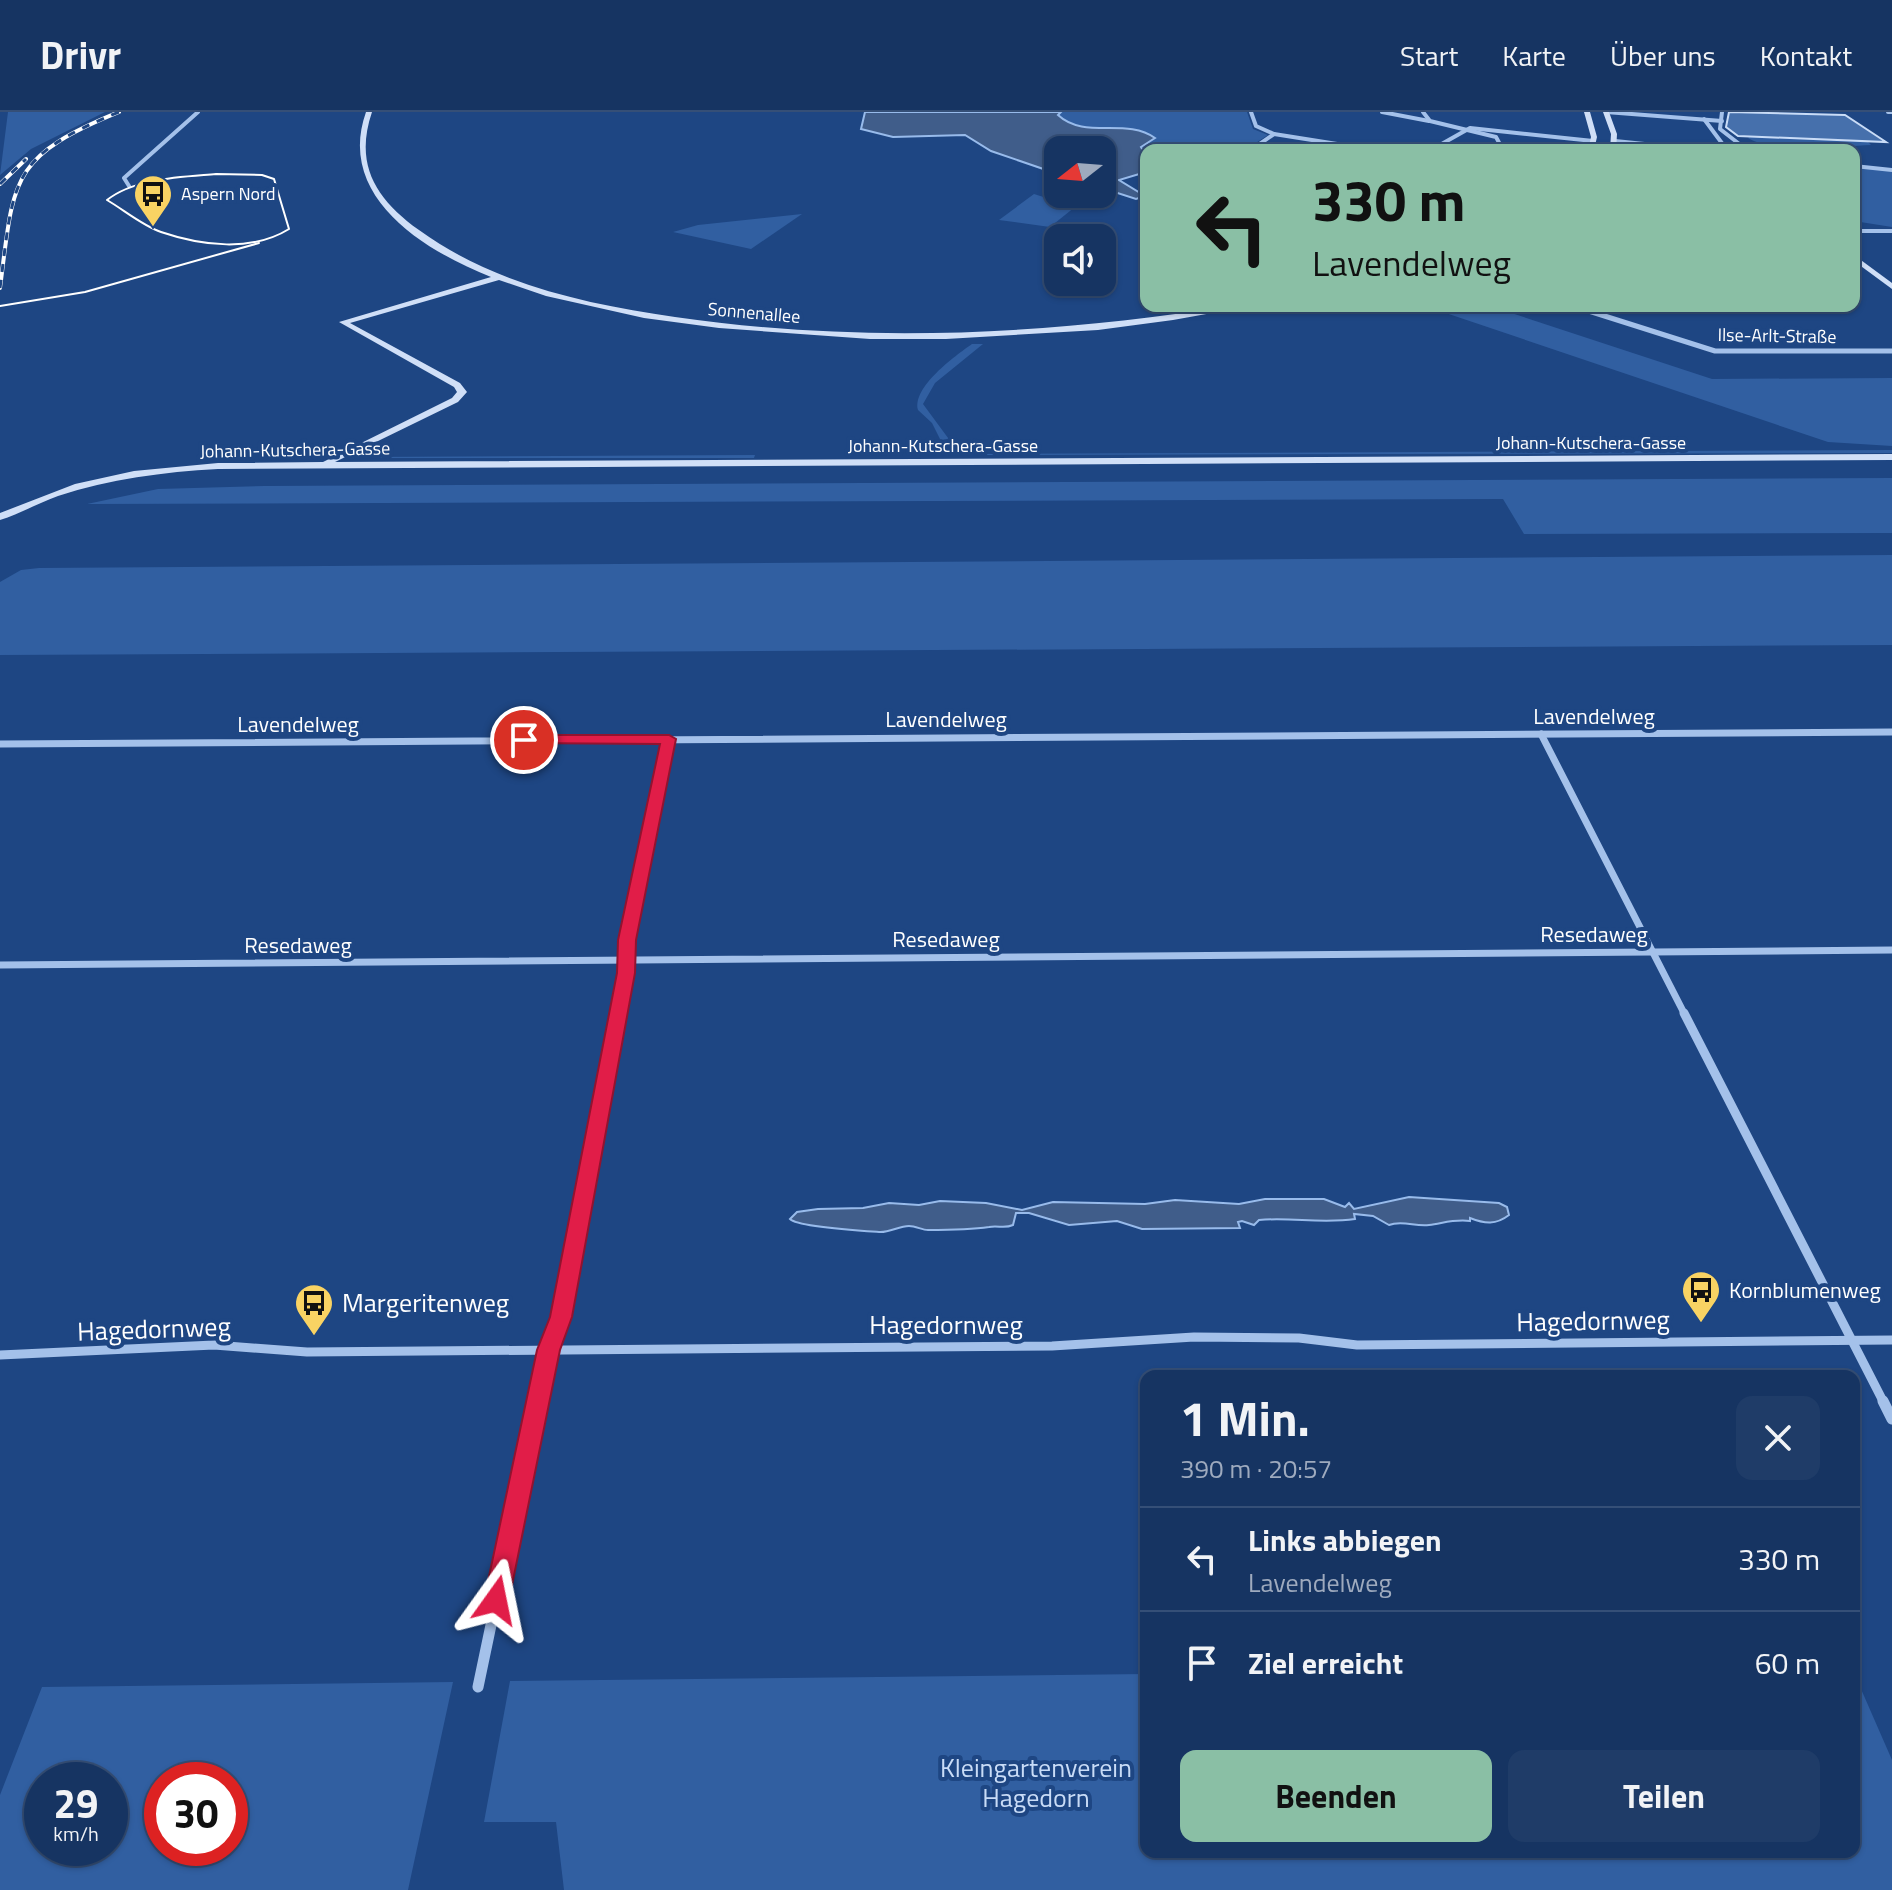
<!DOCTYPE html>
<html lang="de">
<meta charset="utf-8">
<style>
:root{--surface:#163462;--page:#1f3c68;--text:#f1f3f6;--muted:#9eaabe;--line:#354f77;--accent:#8abfa5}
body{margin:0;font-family:"Titillium Web",sans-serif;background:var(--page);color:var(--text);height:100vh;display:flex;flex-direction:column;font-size:30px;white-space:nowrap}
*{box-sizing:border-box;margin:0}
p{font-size:26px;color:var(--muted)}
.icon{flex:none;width:44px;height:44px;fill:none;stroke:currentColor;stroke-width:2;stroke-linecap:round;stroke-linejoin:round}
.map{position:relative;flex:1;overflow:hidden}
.sheet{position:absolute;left:1140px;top:1258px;width:720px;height:488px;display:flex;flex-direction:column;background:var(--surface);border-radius:16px;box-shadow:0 2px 6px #0004,0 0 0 2px var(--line)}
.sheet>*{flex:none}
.top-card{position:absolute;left:1140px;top:32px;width:720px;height:168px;border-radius:16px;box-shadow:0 2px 6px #0004,0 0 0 2px var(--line);background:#8abfa5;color:#111;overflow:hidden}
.needle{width:52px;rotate:253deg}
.fabs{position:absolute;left:1044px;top:24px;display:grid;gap:16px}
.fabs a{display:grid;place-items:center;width:72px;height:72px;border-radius:16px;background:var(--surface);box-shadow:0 2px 6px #0004,0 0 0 2px var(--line);font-size:40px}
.speed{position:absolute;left:24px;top:1650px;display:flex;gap:16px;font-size:40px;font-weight:700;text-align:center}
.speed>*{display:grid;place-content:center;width:104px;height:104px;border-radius:50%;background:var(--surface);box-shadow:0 2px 6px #0004,0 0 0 2px var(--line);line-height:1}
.speed small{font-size:20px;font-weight:400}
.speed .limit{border:12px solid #d22;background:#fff;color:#111}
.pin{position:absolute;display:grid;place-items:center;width:68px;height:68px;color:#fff;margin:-34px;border:4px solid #fff;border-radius:50%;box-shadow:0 2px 8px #0007}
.me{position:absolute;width:88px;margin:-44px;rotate:12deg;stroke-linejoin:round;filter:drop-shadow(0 0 6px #0008)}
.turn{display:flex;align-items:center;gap:28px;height:168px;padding:0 40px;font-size:36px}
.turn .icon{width:104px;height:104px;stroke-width:2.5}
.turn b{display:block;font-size:56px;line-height:68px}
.round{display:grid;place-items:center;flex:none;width:84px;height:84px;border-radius:16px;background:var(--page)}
.summary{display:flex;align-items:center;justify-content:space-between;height:136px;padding:0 40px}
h1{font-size:48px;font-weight:700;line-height:60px}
.button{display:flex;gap:16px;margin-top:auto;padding:16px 40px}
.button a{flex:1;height:92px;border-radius:16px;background:var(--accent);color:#111;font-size:32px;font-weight:700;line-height:92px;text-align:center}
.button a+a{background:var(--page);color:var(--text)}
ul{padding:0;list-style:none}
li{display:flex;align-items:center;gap:24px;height:104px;padding:0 40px;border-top:2px solid var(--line)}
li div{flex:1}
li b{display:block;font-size:30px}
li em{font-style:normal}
header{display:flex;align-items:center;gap:48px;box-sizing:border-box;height:112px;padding:0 40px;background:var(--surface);border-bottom:2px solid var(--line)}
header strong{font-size:38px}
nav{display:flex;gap:44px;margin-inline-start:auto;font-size:28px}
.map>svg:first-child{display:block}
</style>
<header>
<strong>Drivr</strong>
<nav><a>Start</a><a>Karte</a><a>Über uns</a><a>Kontakt</a></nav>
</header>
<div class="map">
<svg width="1892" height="1778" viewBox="0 0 1892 1778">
<rect width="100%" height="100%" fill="#1e4683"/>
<g fill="#315fa1" fill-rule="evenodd">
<polygon points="8,0 105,0 31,37 0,63"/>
<path d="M1061,0h186l6,17 15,6 -23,15h-99v5l-4,-6 -8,-1 17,-13c-31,-13 -67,2 -94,-20z"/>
<path d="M1750,24l117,5 4,4c-32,1 -96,9 -123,-7z"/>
<polygon points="1854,55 1892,59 1892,115 1854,109"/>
<polygon points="1034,82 1075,95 1050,115 999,108"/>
<polygon points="802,102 751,137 673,120 698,113"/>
<polygon points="1425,194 1490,194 1712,267 1892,266 1892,334 1828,330"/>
<path d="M972,232h11l-48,39 -12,21 28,38 -1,9 -33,1 23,-13 -8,-16 -14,-13c-6,-23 37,-54 54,-66z"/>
<polygon points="1892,338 1892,341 961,343 961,342"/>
<polygon points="755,343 754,346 362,346 365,345"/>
<polygon points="1892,366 1892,421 1524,422 1503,387 87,392 158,377 265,374"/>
<polygon points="1892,443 1892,533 0,543 0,470 21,458 39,456"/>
<polygon points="1854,1561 1892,1648 1892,1778 564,1778 556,1710 484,1710 510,1569 1146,1562 1146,1740 1854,1740"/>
<path d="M453,1570l-45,208h-408v-95l42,-108zM42,1668h68v68h-68zM162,1668h68v68h-68z"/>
</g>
<g fill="#405d8a" stroke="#98bbeb" stroke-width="2">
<path d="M865,0h196l-3,3c27,25 68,2 97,23l-14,9 5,8v17l-27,8 26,16 -9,3 -34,-11v-38h-44v24l-67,-23 -26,-16 -72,2 -32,-8z"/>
<path d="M1409,1085l90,6 8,4 2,8c-13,10 -24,9 -39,3v3c-16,-2 -26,2 -41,4 -13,2 -27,-5 -40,0l-16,-9 -19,-2 1,5c-33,5 -64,-2 -96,1l-5,5 -12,-4 -4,1 2,6 -98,1 -25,-8 -48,4 -40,-12h-13l-3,12c-9,4 -15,0 -24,2 -20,3 -42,3 -61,3 -6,0 -12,-4 -19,-4 -10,0 -20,7 -30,6 -15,-1 -81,-5 -89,-13l7,-7 21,-3 45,-1 26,-5 30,2 21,-4 46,2 36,7 31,-8 92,2 30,-4 64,4 26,-5h59l21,8 4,-4 5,6z"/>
</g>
<polygon fill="#4670ac" stroke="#c9dcf7" stroke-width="2" points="1729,0 1845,3 1886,30 1738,24 1726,15"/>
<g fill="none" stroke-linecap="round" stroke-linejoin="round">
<g stroke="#a4c1ea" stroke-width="4">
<polyline points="1251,0 1256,14 1274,22 1375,38"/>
<polyline points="1382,0 1429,9"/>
<polyline points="1423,0 1430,9 1496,25 1503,38"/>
<polyline points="1606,0 1722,9"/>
<polyline points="1722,0 1720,17 1747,38"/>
<polyline points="1888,0 1892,0"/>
<polyline points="1704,7 1727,38"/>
<polyline points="1615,29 1674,35"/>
<polyline points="1251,38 1274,22"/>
<polyline points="1431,38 1470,16 1593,29"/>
<polyline points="1854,54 1892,58"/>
<polyline points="129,74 124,66 198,0"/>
<polyline points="1854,119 1892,119"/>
</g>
<polyline stroke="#a4c1ea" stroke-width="5" points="1573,194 1715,239 1892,239"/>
<g stroke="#a4c1ea" stroke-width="7">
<polyline points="1541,622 1685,903"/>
<polyline points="0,632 1892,620"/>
<polyline points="0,853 1892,838"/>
<polyline points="618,903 626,861 627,828 669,627"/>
</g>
<g stroke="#a4c1ea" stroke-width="9">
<polyline points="1684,901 1884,1291"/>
<polyline points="0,1243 214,1233 307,1240 1052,1234 1194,1225 1299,1226 1357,1233 1892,1228"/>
<polyline points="538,1291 549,1238 561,1205 618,901"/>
</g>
<g stroke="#a4c1ea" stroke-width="11">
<polyline points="1883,1289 1892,1307"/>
<polyline points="478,1575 538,1289"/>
</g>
<g fill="#d0dff7" fill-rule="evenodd">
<path d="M366,0h6c-18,53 4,87 47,118 74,54 167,74 256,87 185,27 371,18 556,-11h20l-78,14 -75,10 -152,9h-76l-151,-11 -75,-10 -98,-22 -47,-16 -149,43 110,60 7,9 -9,10 -123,60 1557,-8v6l-1674,9c-55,3 -108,10 -160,27 -20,7 -38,18 -58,24v-7l75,-29 59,-13 84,-8 105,-1 129,-64 5,-6 -3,-5 -115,-65 152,-45c-68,-27 -155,-81 -125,-165z"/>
<polygon points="1584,0 1590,0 1597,25 1594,38 1588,38 1591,25"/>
<polygon points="1603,0 1609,0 1617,22 1616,38 1610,38 1611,22"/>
<polygon points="1854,143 1892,171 1892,177 1854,149"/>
</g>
<g stroke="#fff" stroke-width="2">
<path d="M216,62l46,1 12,4 15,50c-37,23 -87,17 -128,3 -18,-6 -37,-22 -54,-32 28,-22 74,-23 109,-26z"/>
<polyline points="0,194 85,180 259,131"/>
</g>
<g stroke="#fff" stroke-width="4">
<g id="rail">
<polyline points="0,72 26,47"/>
<path d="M0,176c14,-109 9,-131 119,-176"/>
</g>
</g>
<use href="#rail" stroke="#1e4683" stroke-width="3" stroke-dasharray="8" stroke-linecap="butt"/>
</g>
<polygon fill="#e11d48" stroke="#92132f" stroke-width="2" points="524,623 669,623 676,627 636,828 635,861 572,1205 560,1238 509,1488 505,1497 496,1501 487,1497 484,1488 537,1238 550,1205 617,861 618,828 660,632 518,631 516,628"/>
<defs>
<g id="bus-pin" transform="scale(2)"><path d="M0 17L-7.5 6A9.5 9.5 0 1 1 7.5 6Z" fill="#f9d363" stroke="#1e4683"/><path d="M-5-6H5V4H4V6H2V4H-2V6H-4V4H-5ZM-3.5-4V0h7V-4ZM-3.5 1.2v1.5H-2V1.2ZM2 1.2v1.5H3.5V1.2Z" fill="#111"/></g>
</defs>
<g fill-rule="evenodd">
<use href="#bus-pin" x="153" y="82"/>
<use href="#bus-pin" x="1701" y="1178"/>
<use href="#bus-pin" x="314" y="1191"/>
</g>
<g text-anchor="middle" stroke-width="8" stroke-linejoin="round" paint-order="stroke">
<g font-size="18" fill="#fff" stroke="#1e4683" text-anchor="start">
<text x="181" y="88">Aspern Nord</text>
</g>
<g font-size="18" fill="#fff" stroke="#1e4683">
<text transform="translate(754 201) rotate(5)" y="6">Sonnenallee</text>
<text transform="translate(1777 224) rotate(1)" y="6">Ilse-Arlt-Straße</text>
<text x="1591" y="337">Johann-Kutschera-Gasse</text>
<text x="943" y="340">Johann-Kutschera-Gasse</text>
<text transform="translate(295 338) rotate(-1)" y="6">Johann-Kutschera-Gasse</text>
</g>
<g font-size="22" fill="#fff" stroke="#1e4683">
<text x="1594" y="612">Lavendelweg</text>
<text x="946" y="615">Lavendelweg</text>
<text x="298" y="620">Lavendelweg</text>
<text x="1594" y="830">Resedaweg</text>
<text x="946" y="835">Resedaweg</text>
<text x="298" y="841">Resedaweg</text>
</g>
<g font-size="22" fill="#fff" stroke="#1e4683" text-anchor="start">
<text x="1729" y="1186">Kornblumenweg</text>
</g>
<g font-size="26" fill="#fff" stroke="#1e4683" text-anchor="start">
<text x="342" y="1200">Margeritenweg</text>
</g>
<g font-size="26" fill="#fff" stroke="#1e4683">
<text transform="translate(1593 1209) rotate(-1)" y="9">Hagedornweg</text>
<text x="946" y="1222">Hagedornweg</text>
<text transform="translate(154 1217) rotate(-2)" y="9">Hagedornweg</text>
</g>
<g font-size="26" fill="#c9dcf7" stroke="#1e4683">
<text x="1036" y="1665">Kleingartenverein<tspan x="1036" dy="30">Hagedorn</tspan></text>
</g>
</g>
</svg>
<div class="fabs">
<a><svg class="needle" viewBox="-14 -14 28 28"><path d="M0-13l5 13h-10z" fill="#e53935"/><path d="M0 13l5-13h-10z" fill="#9eaabe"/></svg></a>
<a><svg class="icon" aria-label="sound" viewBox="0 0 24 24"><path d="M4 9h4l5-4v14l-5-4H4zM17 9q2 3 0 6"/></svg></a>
</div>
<div class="speed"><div>29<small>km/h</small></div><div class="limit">30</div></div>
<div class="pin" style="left:524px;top:628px;background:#d93025"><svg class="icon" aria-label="arrive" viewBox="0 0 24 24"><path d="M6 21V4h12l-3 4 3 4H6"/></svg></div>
<svg class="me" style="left:496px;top:1488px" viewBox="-20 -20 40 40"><path d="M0-17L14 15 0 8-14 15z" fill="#e11d48" stroke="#fff" stroke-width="4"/></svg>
<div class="top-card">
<div class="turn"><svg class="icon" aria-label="left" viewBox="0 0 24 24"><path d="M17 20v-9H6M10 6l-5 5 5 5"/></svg><div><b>330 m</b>Lavendelweg</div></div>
</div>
<section class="sheet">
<div class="summary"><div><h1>1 Min.</h1><p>390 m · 20:57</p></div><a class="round"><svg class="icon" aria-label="close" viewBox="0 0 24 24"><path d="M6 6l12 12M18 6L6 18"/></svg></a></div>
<ul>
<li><svg class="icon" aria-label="left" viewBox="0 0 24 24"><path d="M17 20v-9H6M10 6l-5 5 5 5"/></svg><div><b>Links abbiegen</b><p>Lavendelweg</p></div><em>330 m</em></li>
<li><svg class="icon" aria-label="arrive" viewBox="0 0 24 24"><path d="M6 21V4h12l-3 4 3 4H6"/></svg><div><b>Ziel erreicht</b></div><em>60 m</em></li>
</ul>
<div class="button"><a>Beenden</a><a>Teilen</a></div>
</section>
</div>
